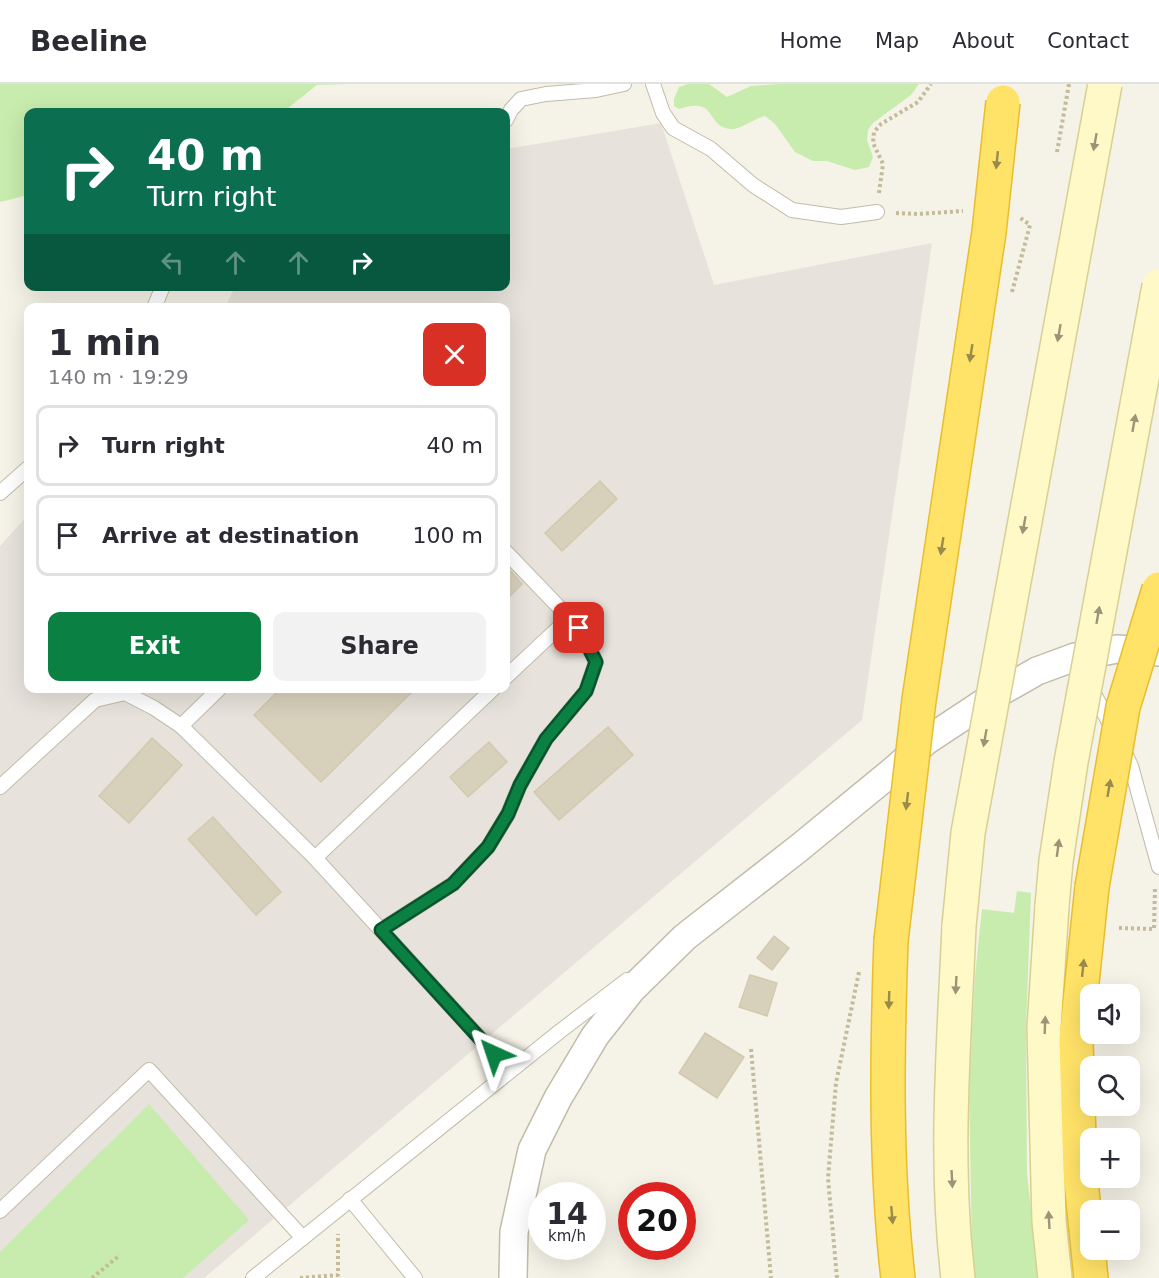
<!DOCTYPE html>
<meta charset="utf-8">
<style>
:root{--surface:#fff;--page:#f2f2f3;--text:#2b2b33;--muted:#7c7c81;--line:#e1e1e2;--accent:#0b8043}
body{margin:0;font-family:"DejaVu Sans",sans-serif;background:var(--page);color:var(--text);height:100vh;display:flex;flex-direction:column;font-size:22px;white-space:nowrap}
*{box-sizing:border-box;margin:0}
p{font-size:20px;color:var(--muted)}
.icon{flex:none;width:33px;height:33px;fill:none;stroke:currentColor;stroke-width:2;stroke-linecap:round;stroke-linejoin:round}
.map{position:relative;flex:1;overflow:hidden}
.drawer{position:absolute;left:24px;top:219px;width:486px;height:390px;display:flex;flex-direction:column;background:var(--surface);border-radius:12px;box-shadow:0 6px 24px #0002}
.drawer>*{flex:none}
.top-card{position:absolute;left:24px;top:24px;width:486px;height:183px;border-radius:12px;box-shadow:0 6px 24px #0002;background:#0b6e4f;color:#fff;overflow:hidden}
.buttons{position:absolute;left:1080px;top:900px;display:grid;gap:12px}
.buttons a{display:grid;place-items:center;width:60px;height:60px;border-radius:12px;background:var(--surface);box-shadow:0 6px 24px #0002;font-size:30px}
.speed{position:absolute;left:528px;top:1098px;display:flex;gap:12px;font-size:30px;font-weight:700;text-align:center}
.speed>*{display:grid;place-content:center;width:78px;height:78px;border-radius:50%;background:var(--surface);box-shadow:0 6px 24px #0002;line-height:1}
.speed small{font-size:15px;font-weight:400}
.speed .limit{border:9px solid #d22;background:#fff;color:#111}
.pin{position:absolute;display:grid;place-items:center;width:51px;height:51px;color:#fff;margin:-26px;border-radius:12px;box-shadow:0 3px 9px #0006}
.me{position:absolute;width:66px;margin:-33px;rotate:318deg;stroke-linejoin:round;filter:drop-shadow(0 0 4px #0008)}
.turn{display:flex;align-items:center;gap:21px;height:126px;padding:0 24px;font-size:27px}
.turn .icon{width:78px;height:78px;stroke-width:2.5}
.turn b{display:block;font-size:42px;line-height:51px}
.lanes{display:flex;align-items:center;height:57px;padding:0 24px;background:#0003;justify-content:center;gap:30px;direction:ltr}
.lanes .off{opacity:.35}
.round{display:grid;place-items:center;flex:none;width:63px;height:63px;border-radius:12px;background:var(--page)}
.overview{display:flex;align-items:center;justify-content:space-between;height:102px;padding:0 24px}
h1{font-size:36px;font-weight:700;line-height:45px}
.button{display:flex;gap:12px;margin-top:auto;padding:12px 24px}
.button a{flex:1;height:69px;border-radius:12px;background:var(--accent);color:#fff;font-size:24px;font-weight:700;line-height:69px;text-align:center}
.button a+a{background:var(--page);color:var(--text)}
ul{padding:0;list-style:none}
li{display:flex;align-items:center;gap:18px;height:81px;margin:0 12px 9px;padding:0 12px;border:3px solid var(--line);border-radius:12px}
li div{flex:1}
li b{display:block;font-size:22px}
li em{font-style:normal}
header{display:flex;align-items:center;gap:36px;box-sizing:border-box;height:84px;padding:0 30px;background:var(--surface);border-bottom:2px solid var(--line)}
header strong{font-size:28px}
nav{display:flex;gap:33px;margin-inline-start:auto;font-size:21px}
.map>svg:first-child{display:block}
</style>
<header>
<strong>Beeline</strong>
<nav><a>Home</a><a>Map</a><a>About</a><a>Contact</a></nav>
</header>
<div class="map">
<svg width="1159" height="1194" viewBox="0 0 1159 1194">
<rect width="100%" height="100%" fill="#f5f2e7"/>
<polygon fill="#e7e3dc" points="661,39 714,201 932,159 862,636 204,1194 0,1194 0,462 28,431 28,604 506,604 506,224 225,223 235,203 506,202 506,65"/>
<g fill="#c7ecad">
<polygon points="0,0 347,0 317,1 283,28 28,28 28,111 0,118"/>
<path d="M688,0h21l18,13 24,-11 28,-2h140l-8,11 -38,28 -5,7 -1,10 6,17 -4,10 -14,3 -28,-9h-14l-18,-9 -20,-28 -10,-8c-10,2 -25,14 -35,13 -25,-3 -12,-33 -51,-20l-5,-3v-7l5,-12z"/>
<polygon points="1017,807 1031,809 1026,943 1027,1090 1039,1194 975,1194 972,1173 969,1001 975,892 982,825 1014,829"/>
<polygon points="149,1020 249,1136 183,1194 0,1194 0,1168"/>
</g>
<g fill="#d7d0bb" stroke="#d3c9ae" stroke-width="1.5">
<polygon points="600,397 617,415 562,467 545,449"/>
<polygon points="506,482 522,500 506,516"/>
<polygon points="281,604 416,604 321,698 254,631"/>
<polygon points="608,643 633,671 559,736 534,708"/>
<polygon points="152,654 182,681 129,739 99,712"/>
<polygon points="489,658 507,678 468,713 450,693"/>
<polygon points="213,733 281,808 256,831 188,755"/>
<polygon points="774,852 789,864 772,886 757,874"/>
<polygon points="750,891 777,899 767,932 739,923"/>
<polygon points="705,949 744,973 717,1014 679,989"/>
</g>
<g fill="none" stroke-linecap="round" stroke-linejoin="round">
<g stroke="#c1bca9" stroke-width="16">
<g id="lane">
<polyline points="653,0 663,29 673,44 711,65 753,101 792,126 841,133 877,128"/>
<polyline points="506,36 511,26 521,15 546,10 596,6 624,0"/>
<polyline points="154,224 163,202"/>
<polyline points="0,409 28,384"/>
<polyline points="506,593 569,534"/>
<polyline points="220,604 181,642 315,774 510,987"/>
<polyline points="1091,604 1113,646"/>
<polyline points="1122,663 1131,682 1159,783"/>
<polyline points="0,703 95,616 125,609 154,624 181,642"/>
<polyline points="315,774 494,604"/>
<polyline points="381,846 453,800 488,763 508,730 520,701 546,655 586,607 596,578 579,544 506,468"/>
<polyline points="350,1115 415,1194"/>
<polyline points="0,1127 149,986 303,1154"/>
<polyline points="253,1194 559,948 627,896"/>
</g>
</g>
<g stroke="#c1bca9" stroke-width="30">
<polyline id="street" points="513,1194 514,1148 532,1066 558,1014 595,952 632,905 685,853 799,764 894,686 926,657 1000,608 1037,587 1075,573 1117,565 1159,568"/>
</g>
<g stroke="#d8d093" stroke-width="36">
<g id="secondary">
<polyline points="1052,822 1044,944 1049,1137 1055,1194"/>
<path d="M958,1194c-14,-117 -4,-235 1,-352"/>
</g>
</g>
<g stroke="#e9be2c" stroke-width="36">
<g id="highway">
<path d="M891,857c-4,113 -6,224 7,337"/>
<polyline points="1091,1194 1080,1087 1076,956 1092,803"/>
</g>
</g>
<g stroke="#c4bb99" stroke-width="4" stroke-dasharray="3 3" stroke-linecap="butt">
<polyline points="1057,68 1069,0"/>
<polyline points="879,109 883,80 873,59 874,48 881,40 918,18 931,0"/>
<polyline points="896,129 918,130 963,127"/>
<polyline points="1012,208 1030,141 1019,133"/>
<polyline points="1119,844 1154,845 1155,802"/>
<polyline points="751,965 771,1194"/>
<polyline points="92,1194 120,1171"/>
<polyline points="300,1194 338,1191 338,1150"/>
<polyline points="837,1194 828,1094 836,999 859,888"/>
</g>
<use href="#lane" stroke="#fff" stroke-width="14"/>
<use href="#street" stroke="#fff" stroke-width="27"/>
<use href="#secondary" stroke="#fff9c7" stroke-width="33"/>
<use href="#highway" stroke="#ffe268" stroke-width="33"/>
<g stroke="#d8d093" stroke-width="36" stroke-linecap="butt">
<g id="secondary-bridge">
<polyline points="1052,822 1056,777 1071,678 1159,202"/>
<polyline points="959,842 968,749 1105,0"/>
</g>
</g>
<g stroke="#e9be2c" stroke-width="36" stroke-linecap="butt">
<g id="highway-bridge">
<polyline points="1092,803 1123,623 1159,505"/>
<polyline points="891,857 919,616 989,148 1003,18"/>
</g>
</g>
<use href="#secondary-bridge" stroke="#fff9c7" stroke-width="33"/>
<use href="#highway-bridge" stroke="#ffe268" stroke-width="33"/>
</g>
<defs><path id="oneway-solid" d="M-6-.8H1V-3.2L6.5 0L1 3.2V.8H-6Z" transform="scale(1.5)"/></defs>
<g fill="#9a9577">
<use href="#oneway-solid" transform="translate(1095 58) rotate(100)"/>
<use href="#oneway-solid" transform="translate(1059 249) rotate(100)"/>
<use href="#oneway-solid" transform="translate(1134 339) rotate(-80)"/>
<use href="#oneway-solid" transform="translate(1024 441) rotate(100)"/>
<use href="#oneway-solid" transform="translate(1098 531) rotate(-80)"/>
<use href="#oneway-solid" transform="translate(985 654) rotate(100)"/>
<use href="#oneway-solid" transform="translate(1058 764) rotate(-82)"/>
<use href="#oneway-solid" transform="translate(956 901) rotate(93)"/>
<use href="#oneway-solid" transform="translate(1045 941) rotate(-88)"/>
<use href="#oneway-solid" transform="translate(952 1095) rotate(87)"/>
<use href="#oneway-solid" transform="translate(1049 1136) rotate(-93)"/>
</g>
<g fill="#9a8b4c">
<use href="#oneway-solid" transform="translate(997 76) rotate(96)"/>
<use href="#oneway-solid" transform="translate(971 269) rotate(99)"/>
<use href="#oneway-solid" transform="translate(942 462) rotate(99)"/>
<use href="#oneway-solid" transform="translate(1109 704) rotate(-80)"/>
<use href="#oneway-solid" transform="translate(907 717) rotate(97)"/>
<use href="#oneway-solid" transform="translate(1083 884) rotate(-84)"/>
<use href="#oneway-solid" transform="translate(889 916) rotate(92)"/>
<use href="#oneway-solid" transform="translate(892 1131) rotate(85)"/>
</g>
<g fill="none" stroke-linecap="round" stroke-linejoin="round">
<g stroke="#07532c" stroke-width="15">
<polyline id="route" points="494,970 381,846 453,800 488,763 508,730 520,701 546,655 586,607 596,578 579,544"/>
</g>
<use href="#route" stroke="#0b8043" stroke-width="10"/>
</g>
</svg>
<div class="buttons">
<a><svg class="icon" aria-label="sound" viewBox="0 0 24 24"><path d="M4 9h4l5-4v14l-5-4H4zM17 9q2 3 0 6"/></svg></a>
<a><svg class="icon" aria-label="search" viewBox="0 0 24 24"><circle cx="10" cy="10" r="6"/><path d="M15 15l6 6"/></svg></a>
<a>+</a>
<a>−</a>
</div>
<div class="speed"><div>14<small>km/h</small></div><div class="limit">20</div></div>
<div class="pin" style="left:579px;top:544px;background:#d93025"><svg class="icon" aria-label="arrive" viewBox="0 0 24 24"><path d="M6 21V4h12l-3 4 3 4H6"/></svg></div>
<svg class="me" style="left:494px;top:970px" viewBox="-20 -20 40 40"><path d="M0-17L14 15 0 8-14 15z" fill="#0b8043" stroke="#fff" stroke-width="4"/></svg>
<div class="top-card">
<div class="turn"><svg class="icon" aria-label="right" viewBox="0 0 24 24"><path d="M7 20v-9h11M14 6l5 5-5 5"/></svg><div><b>40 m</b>Turn right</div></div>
<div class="lanes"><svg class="icon off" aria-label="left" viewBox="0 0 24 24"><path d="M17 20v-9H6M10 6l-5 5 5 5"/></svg><svg class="icon off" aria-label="ahead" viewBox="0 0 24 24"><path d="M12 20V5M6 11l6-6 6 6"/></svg><svg class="icon off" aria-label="ahead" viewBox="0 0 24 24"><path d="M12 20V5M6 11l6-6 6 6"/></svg><svg class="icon" aria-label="right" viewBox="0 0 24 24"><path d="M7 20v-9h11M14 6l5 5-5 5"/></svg></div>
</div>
<section class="drawer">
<div class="overview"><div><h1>1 min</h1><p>140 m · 19:29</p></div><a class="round" style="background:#d93025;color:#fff"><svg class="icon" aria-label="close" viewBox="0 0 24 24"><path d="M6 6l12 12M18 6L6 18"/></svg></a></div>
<ul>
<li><svg class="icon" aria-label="right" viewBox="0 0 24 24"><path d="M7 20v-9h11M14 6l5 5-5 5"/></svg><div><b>Turn right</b></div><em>40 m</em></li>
<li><svg class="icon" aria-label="arrive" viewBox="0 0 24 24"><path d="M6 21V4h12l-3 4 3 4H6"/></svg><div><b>Arrive at destination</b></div><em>100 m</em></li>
</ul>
<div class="button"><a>Exit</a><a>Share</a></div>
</section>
</div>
